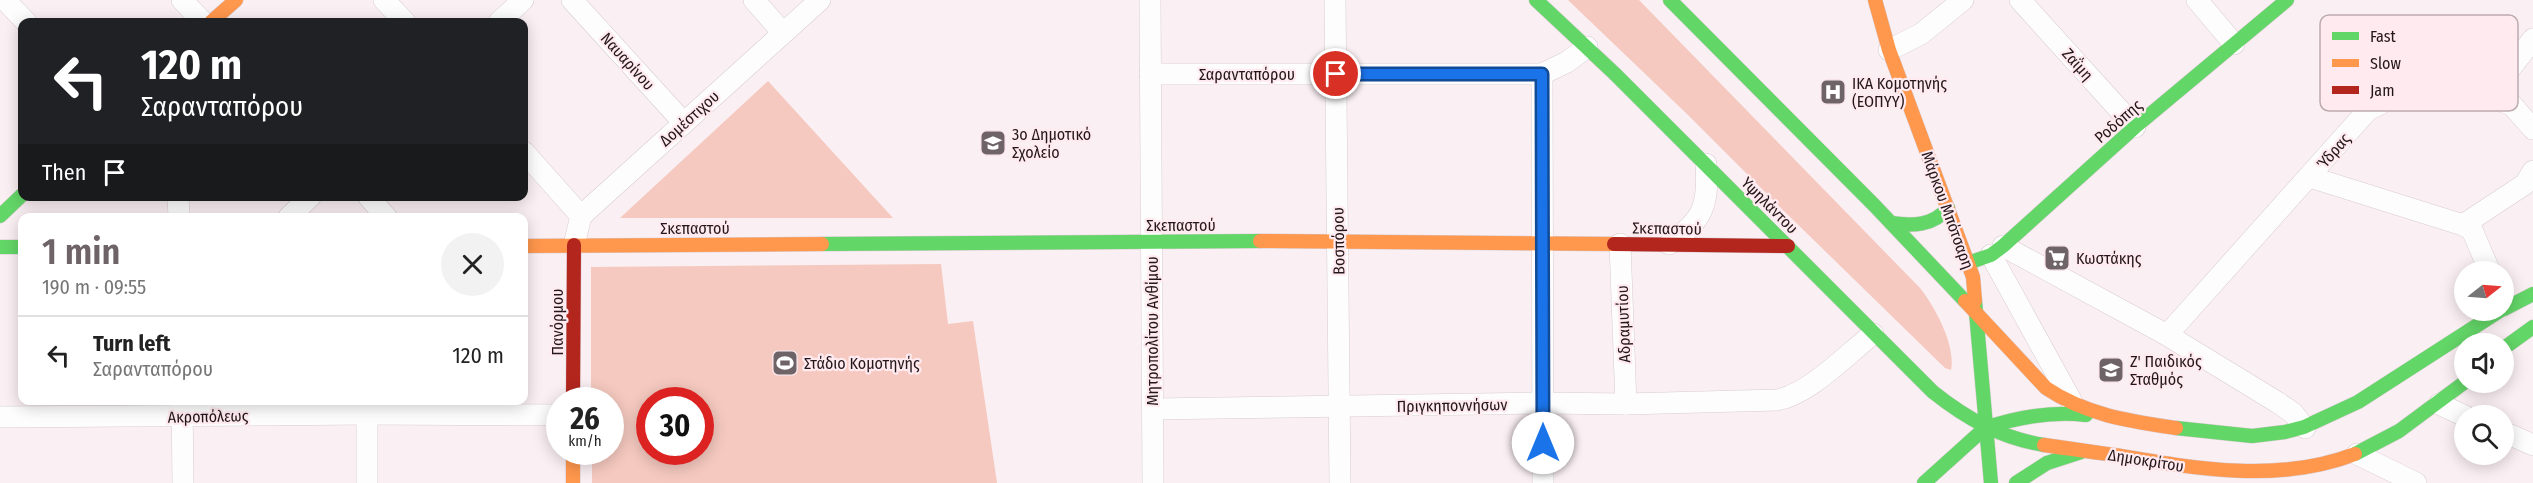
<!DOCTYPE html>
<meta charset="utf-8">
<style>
:root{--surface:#fff;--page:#f2f2f2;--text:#222;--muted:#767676;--line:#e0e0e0;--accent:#6e6366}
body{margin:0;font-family:"Fira Sans Condensed",sans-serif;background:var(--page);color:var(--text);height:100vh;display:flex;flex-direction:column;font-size:22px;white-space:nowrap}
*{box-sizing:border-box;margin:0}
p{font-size:20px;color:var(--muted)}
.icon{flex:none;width:33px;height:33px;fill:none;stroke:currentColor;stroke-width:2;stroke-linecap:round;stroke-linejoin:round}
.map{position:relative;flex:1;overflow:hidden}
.details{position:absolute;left:18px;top:213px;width:510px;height:192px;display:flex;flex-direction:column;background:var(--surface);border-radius:12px;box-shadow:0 3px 15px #0003}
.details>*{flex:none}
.top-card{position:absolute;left:18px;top:18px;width:510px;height:183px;border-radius:12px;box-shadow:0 3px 15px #0003;background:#202124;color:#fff;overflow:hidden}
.needle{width:39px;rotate:73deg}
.tools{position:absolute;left:2454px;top:261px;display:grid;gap:12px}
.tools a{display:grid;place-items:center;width:60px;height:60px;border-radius:50%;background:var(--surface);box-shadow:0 3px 15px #0003;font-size:30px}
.speed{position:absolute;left:546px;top:387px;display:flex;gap:12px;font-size:30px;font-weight:700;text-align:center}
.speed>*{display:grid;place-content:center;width:78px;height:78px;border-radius:50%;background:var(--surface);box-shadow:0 3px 15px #0003;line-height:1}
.speed small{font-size:15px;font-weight:400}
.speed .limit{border:9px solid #d22;background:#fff;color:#111}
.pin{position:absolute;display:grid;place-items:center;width:51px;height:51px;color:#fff;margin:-26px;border:3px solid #fff;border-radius:50%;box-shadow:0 2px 6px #0007}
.me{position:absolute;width:66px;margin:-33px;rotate:0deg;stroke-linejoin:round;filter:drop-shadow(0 0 4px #0008)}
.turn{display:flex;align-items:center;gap:21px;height:126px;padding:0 24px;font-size:27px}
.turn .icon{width:78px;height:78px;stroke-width:2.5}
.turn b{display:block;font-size:42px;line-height:51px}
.then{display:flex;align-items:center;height:57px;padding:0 24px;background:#0003;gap:12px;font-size:22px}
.round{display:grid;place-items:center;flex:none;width:63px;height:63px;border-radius:32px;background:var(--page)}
.overview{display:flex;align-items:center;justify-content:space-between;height:102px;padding:0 24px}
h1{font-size:36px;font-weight:600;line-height:45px;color:var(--accent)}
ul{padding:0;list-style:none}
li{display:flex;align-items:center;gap:18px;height:78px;padding:0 24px;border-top:2px solid var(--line)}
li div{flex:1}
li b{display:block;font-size:22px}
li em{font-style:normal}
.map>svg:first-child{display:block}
</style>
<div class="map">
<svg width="2533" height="483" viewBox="0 0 2533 483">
<rect width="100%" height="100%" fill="#faeff2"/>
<g fill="#f5c9bf" fill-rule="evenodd">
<path d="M1568,0h71l281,288c15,19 36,57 31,82l-6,-2 -160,-156 -98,-98z"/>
<polygon points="768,81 893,218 620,218"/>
<path d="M941,264l7,60 25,-3 24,162h-405v-31h18v-52h-19v-133zM650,400h50v52h-50z"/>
</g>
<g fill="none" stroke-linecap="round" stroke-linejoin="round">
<g stroke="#d8ccd0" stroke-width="22">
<g id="street">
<polyline points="5,0 26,22"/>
<polyline points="182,0 203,22"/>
<polyline points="384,0 405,22"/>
<polyline points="572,0 684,123"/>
<polyline points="754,0 783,33"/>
<polyline points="1150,0 1153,483"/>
<polyline points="1335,0 1340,483"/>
<polyline points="2020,0 2135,127"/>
<polyline points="2197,0 2234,44"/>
<polyline points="499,22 523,0"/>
<polyline points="1889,50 1921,34 1963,0"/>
<polyline points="1150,74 1542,74 1567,62 1587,47"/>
<polyline points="1542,74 1543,483"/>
<polyline points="2484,95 2512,105 2533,129"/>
<polyline points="524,152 581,216"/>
<polyline points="2310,177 2463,225 2472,230 2490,272"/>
<polyline points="178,196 179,218"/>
<polyline points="368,196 387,218"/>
<polyline points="288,218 311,196"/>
<polyline points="2463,225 2525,184 2533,171"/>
<polyline points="1620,244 1626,404"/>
<path d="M1669,244c34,-24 40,-38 37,-80"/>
<polyline points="574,245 581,216 820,0"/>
<polyline points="2003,246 2167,335 2277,402 2293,413 2305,428"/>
<polyline points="1991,255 2072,402"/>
<polyline points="2167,335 2368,110 2388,100 2484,95 2496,87 2533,39"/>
<polyline points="182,400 183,483"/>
<polyline points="367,400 367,483"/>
<polyline points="2439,404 2465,416"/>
<path d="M1153,409l390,-6 83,1 151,-4c33,-6 70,-46 96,-66"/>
<polyline points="0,417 367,414 560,415"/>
<polyline points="2504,432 2533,445"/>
<polyline points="2357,454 2416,483"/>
</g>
</g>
<g stroke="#d8ccd0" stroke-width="15">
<g id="fast">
<path d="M1536,0l79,74 318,318c34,27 68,46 111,53"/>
<polyline points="1670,0 1874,205 1965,301"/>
<polyline points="0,216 22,195"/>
<path d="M1891,223c22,3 42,3 57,-15"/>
<polyline points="822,244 1260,241"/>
<polyline points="0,247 22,247"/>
<polyline points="1968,263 1991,255 2003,246 2135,127 2287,0"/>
<polyline points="1975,301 1991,483"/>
<polyline points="2504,309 2533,294"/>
<polyline points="2504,348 2533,327"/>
<path d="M1985,428c33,-11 66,-17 101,-13"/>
<polyline points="2176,428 2252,436 2285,432 2304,427 2358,402 2501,310"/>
<polyline points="2355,454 2399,431 2465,382"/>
<polyline points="1924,483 1985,428"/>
<polyline points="2016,483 2047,463 2081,452"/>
</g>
</g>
<g stroke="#d8ccd0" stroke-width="15">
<g id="slow">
<polyline points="1875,0 1889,50 1973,277 1975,301"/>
<polyline points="211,22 236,0"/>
<polyline points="1260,241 1614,244"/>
<polyline points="524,246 822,244"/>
<path d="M1965,301l81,87c40,27 83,33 130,40"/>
<path d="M2044,445c26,4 51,7 77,11 77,13 159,27 234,-2"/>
<polyline points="573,452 573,483"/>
</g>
</g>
<g stroke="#d8ccd0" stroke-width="15">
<g id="jam">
<polyline points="1614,244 1788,246"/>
<polyline points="573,400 574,245"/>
</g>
</g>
<use href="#street" stroke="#fefdfd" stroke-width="21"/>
<use href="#fast" stroke="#63d668" stroke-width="14"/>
<use href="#slow" stroke="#ff974d" stroke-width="14"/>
<use href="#jam" stroke="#b3261e" stroke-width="14"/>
</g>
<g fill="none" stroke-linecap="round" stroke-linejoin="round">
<g stroke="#114b97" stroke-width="15">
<polyline id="route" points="1336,74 1542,74 1543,443"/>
</g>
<use href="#route" stroke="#1a73e8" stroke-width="10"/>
</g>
<defs>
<g id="hospital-square" transform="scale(1.35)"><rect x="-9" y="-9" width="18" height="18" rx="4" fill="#6e6366" stroke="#ffeaf0"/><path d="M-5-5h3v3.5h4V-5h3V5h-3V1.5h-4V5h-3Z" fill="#fff"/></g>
<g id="school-square" transform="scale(1.35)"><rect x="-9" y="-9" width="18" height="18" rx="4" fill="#6e6366" stroke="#ffeaf0"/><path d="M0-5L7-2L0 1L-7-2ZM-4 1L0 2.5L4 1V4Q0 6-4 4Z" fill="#fff"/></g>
<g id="supermarket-square" transform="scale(1.35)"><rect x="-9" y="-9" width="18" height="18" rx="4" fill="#6e6366" stroke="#ffeaf0"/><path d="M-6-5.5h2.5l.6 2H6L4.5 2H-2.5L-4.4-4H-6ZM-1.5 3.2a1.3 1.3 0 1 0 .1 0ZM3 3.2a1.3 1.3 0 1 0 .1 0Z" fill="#fff"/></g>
<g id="stadium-square" transform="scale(1.35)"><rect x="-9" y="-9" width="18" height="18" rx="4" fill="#6e6366" stroke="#ffeaf0"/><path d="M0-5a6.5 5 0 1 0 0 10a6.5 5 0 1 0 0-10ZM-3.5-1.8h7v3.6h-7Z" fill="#fff"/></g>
</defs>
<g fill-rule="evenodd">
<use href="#hospital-square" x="1833" y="92"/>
<use href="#school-square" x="993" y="143"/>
<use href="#supermarket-square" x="2057" y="258"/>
<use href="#stadium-square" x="785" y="363"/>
<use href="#school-square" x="2111" y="370"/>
</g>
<g text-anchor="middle" stroke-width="4.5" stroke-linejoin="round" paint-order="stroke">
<g font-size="16" fill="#23171b" stroke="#ffeaf0">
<text transform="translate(628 61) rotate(48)" y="6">Ναυαρίνου</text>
<text transform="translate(2078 64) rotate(48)" y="6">Ζαΐμη</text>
<text x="1247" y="80">Σαρανταπόρου</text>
<text transform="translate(689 118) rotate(-42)" y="6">Δομέστιχου</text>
<text transform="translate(2118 121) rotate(-41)" y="6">Ροδόπης</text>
<text transform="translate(2333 151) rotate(-49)" y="6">Ύδρας</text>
<text transform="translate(1770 205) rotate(45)" y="6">Υψηλάντου</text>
<text transform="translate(1948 210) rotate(70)" y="6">Μάρκου Μπότσαρη</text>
<text x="1181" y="231">Σκεπαστού</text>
<text x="695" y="234">Σκεπαστού</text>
<text transform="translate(1667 228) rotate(1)" y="6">Σκεπαστού</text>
<text transform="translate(1338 241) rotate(-91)" y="6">Βοσπόρου</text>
<text transform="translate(557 322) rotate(-90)" y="6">Πανόρμου</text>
<text transform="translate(1623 324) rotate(-92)" y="6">Αδραμυτίου</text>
<text transform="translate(1152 331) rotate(-90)" y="6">Μητροπολίτου Ανθίμου</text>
<text transform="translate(1452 405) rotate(-1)" y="6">Πριγκηποννήσων</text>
<text transform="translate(208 416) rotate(-1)" y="6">Ακροπόλεως</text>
<text transform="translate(2146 460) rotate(9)" y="6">Δημοκρίτου</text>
</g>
<g font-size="16" fill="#23171b" stroke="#ffeaf0" text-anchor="start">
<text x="1852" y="89">ΙΚΑ Κομοτηνής<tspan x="1852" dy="18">(ΕΟΠΥΥ)</tspan></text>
<text x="1012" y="140">3ο Δημοτικό<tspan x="1012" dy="18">Σχολείο</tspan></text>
<text x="2076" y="264">Κωστάκης</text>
<text x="2130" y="367">Ζ' Παιδικός<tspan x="2130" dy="18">Σταθμός</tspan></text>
<text x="804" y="369">Στάδιο Κομοτηνής</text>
</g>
</g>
<rect x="2320" y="15" width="198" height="96" rx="9" fill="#ffeaf0" stroke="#bdabb0" stroke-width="1.5"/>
<rect x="2332" y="32" width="27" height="8" fill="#63d668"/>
<rect x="2332" y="59" width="27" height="8" fill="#ff974d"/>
<rect x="2332" y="86" width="27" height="8" fill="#b3261e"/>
<g font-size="16" fill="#23171b">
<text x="2370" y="42">Fast</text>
<text x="2370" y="69">Slow</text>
<text x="2370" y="96">Jam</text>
</g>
</svg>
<div class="tools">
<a><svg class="needle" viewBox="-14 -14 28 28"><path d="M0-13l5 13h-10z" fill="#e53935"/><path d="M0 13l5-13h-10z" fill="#767676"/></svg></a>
<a><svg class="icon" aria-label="sound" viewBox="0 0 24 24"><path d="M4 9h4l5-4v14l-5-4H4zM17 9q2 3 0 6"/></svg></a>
<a><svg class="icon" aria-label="search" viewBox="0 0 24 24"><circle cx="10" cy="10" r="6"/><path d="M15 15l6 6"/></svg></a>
</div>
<div class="speed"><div>26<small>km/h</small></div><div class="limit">30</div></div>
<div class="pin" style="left:1336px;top:74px;background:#d93025"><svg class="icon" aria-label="arrive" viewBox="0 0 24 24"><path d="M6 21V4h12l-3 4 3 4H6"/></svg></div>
<svg class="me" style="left:1543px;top:443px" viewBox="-20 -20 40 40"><circle r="19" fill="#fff"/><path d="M0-13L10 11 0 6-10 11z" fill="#1a73e8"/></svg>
<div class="top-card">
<div class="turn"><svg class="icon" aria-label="left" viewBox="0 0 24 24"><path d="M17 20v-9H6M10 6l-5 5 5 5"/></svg><div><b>120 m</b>Σαρανταπόρου</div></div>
<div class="then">Then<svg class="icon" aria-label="arrive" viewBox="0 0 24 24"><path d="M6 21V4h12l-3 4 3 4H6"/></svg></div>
</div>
<section class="details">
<div class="overview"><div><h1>1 min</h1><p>190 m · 09:55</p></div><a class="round"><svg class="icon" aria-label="close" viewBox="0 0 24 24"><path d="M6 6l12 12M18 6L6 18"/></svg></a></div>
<ul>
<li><svg class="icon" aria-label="left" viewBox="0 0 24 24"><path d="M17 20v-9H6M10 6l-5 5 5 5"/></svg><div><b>Turn left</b><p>Σαρανταπόρου</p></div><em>120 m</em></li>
</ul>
</section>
</div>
